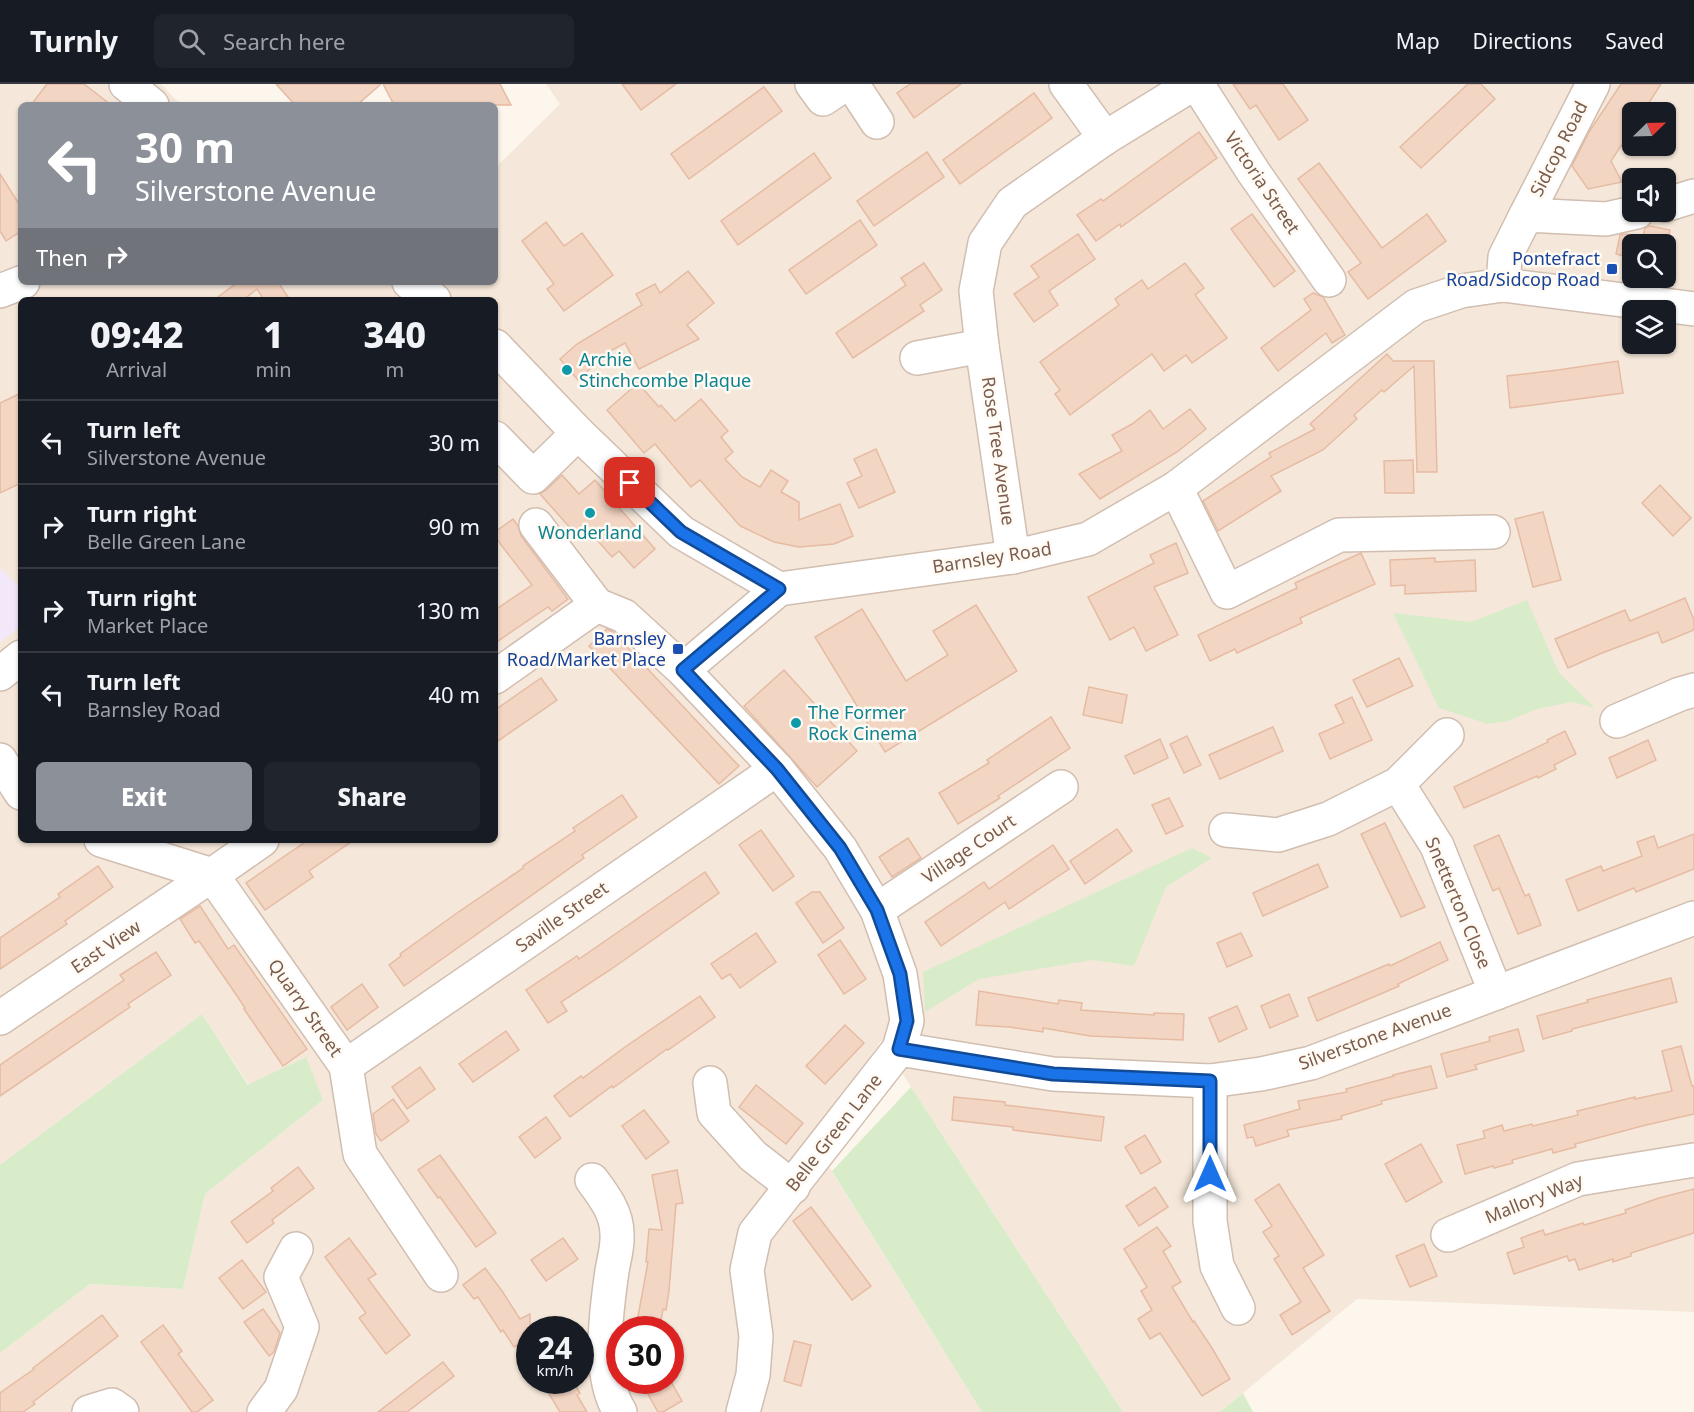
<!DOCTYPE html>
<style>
:root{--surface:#171b24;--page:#20242c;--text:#f1f3f6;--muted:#9ea1a6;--line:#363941;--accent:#8c9099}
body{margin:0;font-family:"Noto Sans",sans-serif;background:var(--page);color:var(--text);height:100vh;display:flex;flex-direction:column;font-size:22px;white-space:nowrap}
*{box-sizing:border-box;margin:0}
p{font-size:20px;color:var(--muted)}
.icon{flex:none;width:33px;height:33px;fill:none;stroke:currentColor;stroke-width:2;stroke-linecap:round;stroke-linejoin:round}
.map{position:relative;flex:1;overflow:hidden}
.side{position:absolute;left:18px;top:213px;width:480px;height:546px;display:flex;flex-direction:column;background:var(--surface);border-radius:9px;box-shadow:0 2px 4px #0004}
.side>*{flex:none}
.banner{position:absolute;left:18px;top:18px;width:480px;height:183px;border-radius:9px;box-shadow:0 2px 4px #0004;background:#8c9099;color:#fff;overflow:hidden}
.needle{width:39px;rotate:67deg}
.controls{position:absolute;left:1622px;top:18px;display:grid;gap:12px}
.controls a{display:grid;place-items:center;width:54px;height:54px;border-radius:9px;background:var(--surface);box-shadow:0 2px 4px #0004;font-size:30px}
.speed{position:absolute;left:516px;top:1232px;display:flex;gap:12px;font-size:30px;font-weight:700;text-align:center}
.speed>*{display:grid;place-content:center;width:78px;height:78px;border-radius:50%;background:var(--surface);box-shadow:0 2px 4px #0004;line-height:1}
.speed small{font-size:15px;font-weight:400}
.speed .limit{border:9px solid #d22;background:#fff;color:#111}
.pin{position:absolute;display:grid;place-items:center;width:51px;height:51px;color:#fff;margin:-26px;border-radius:12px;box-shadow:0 3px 9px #0006}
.me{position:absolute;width:66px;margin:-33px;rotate:0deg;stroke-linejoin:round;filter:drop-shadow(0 0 4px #0008)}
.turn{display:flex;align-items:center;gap:21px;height:126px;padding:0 18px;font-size:27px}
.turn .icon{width:78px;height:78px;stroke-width:2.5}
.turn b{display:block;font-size:42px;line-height:51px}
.then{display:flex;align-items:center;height:57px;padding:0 18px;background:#0003;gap:12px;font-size:22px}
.eta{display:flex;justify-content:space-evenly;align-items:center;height:102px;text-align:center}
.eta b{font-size:36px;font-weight:800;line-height:42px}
.primary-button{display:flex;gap:12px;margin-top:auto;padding:12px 18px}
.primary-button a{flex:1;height:69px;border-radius:9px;background:var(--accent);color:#fff;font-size:24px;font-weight:800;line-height:69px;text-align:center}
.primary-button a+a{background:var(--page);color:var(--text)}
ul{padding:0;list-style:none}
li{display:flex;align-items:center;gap:18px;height:84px;padding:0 18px;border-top:2px solid var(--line)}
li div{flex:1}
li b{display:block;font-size:22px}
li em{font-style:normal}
header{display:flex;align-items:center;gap:36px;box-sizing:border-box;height:84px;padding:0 30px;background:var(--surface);border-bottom:2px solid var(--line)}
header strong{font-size:28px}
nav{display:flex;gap:33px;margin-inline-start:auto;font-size:21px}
.search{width:420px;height:54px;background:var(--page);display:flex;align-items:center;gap:15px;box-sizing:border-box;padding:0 21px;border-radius:9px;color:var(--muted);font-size:22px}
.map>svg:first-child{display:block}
</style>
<header>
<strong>Turnly</strong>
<div class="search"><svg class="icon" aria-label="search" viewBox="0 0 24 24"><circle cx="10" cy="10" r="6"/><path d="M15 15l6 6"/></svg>Search here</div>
<nav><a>Map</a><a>Directions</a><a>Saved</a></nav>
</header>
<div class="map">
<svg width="1694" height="1328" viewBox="0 0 1694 1328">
<rect width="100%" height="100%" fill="#fdf6ec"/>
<path fill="#f5e8da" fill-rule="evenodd" d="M0,0h161l20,21h-160v177h474v-114l65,-64 -14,-20h1148v1228l-337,-13 -137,113h-97l-242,-371 -68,100 169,271h-982v-59l90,-69 93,5 22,-95 118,-94 -74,-15 -47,-71 -202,151zM1632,28h33v34h-33zM1632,94h33v34h-33zM1632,160h33v34h-33zM21,216h474v540h-474zM1632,226h33v34h-33zM530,1245h50v51h-50zM620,1245h50v51h-50z"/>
<polygon fill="#f3e8fa" points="0,484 21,505 21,542 0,558"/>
<g fill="#d8ecc9">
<polygon points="1527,516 1559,589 1595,624 1572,618 1537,625 1508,637 1488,640 1439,624 1393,529 1471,538"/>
<polygon points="1192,764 1212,774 1166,803 1134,882 1093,876 979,895 925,928 923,888"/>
<polygon points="202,930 248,1001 306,973 323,1016 205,1110 183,1205 90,1200 0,1269 0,1081"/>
<polygon points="911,1003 1123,1328 982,1328 832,1087"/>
<polygon points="1243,1309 1253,1328 1220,1328"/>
</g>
<g fill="#f3d5c3" stroke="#e6bba3" stroke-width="1.5">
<polygon points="47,0 84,0 111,21 31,21"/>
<polygon points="276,0 381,0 357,21 295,21"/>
<polygon points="383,0 500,0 511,21 394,21"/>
<polygon points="622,0 676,0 641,26"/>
<polygon points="910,0 961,0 914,34 897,9"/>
<polygon points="1233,0 1283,0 1308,36 1279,56 1256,21 1250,25"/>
<polygon points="1468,0 1481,0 1495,15 1421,84 1400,63"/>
<polygon points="1621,0 1661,0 1643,28 1632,28 1632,45 1611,77 1622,98 1588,105 1572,82 1589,48"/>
<polygon points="764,3 782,27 689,95 671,70"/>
<polygon points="1034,9 1052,34 960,100 943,76"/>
<polygon points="1199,48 1217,74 1121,143 1120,140 1096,157 1077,131 1101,115 1103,117"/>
<polygon points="927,68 944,93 874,142 857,117"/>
<polygon points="814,69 831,94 738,161 721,137"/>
<polygon points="1319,79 1382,164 1427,130 1446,157 1368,215 1348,188 1361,179 1298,95"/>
<polygon points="0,90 21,123 21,147 6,157 0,147"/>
<polygon points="1252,130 1295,187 1274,203 1231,145"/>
<polygon points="860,136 877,161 806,210 789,186"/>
<polygon points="546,138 564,162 582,149 613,191 564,227 547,205 554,200 522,157"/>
<polygon points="1650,142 1670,146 1665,171 1665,160 1632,160 1632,174 1616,170 1620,151 1626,150 1643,153 1645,144"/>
<polygon points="1078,150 1095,175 1049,207 1058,221 1034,238 1014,210 1039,193 1031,182"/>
<polygon points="924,179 942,206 920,221 924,227 853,274 836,249 906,201 901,194"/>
<polygon points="1185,179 1204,204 1195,211 1227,254 1192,279 1186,271 1164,287 1152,270 1070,331 1055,310 1060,306 1040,278 1119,221 1115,215 1142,196 1148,205"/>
<polygon points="688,187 714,219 687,241 699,255 639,285 625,259 592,277 594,281 578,296 560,275 577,260 642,221 636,210 655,200 660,209"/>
<polygon points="238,198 278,198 290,216 264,216 257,205 243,216 214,216"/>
<polygon points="1313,209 1323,213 1345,251 1332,259 1326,249 1278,287 1261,264 1311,226 1304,215"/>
<polygon points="1387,270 1393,277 1434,277 1437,388 1417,388 1414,282 1384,308 1382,306 1354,331 1357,335 1323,366 1271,392 1281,407 1218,447 1203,417 1271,373 1269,369 1315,345 1310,340"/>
<polygon points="1618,277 1623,309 1510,324 1507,292 1558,286"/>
<polygon points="638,299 659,323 661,321 675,337 701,315 728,347 721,353 733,368 725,375 742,393 760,403 771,386 788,397 781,408 799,418 799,436 840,420 853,452 834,460 799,463 774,458 740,442 700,396 691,403 655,360 644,369 607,326"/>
<polygon points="21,309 21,399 0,409 0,319"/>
<polygon points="1190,325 1206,345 1177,368 1100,415 1079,390 1122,367 1112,351 1132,340 1150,326 1163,345"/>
<polygon points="876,365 895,408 859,424 847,399 862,392 854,375"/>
<polygon points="1413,376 1414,409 1385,409 1384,377"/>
<polygon points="562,391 579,410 595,396 655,465 634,484 619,467 612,473 590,448 581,456 540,410 546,406"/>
<polygon points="1660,401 1691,434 1673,452 1642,419"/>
<polygon points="1543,428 1561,496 1533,503 1515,435"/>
<polygon points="513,435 518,442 521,452 568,515 552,527 548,523 495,559 495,526 532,501 495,453 495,448"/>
<polygon points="1176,459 1188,489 1154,503 1178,551 1146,567 1134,543 1110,556 1088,513 1154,479 1150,471"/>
<polygon points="1361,469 1375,500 1300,534 1302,539 1237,569 1235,565 1210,577 1198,551 1297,504 1295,499"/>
<polygon points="1435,474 1435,478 1475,476 1476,507 1405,510 1405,501 1391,502 1390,476"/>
<polygon points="1685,514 1694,536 1694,546 1662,559 1658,548 1602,569 1568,584 1555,555 1625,526 1630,537"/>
<polygon points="976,521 1017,587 885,668 815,553 862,525 906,597 948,571 933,547"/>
<polygon points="607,545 613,548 739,682 719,700 589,562"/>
<polygon points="1399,574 1413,602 1367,623 1353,596"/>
<polygon points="784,586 857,667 817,703 744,622"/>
<polygon points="541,594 557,616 495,659 495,626"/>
<polygon points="1089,603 1127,611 1122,639 1083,631"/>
<polygon points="1352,613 1372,656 1330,675 1319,650 1344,639 1335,621"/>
<polygon points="1051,633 1070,664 998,712 1000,714 958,740 939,709 989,679 987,676"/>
<polygon points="1273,643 1283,667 1220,695 1209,671"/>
<polygon points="1565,647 1576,670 1554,681 1556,685 1538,694 1537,692 1464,724 1454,703 1548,658 1547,656"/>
<polygon points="1187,652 1201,681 1184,689 1170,660"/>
<polygon points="1160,655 1168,674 1134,690 1125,672"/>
<polygon points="1648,656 1656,676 1617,694 1609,674"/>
<polygon points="622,711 637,733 582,771 584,774 404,902 389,881 401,872 400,870 457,829 523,784 523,782 575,747 573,744"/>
<polygon points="1169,714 1183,742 1166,750 1152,721"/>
<polygon points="1385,739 1425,823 1401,833 1361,750"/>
<polygon points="1117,745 1132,767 1085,800 1070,777"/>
<polygon points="761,746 794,792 773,807 739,761"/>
<polygon points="1694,750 1694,785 1636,808 1634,804 1578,827 1566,796 1601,782 1603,787 1642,772 1637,758 1654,752 1658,764"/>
<polygon points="1499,751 1525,812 1529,810 1541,841 1518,850 1499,804 1493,807 1474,762"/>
<polygon points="908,754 921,774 892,793 879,773"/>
<polygon points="308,756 354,756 309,787 313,793 265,826 246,799"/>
<polygon points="1053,761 1069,785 1009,825 1005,818 941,862 925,838 984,798 989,805"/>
<polygon points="1318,780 1328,803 1263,832 1253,809"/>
<polygon points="98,782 113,803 65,837 67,840 0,885 0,854 60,813 58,810"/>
<polygon points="705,788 719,809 610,886 561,918 567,927 548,939 526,906 577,872 579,875"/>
<polygon points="812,808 820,808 844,844 823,859 796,819"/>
<polygon points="200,822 228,865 234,861 307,965 283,982 244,925 245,924 231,903 199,857 195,859 180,835"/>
<polygon points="756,849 776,878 740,904 730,890 722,895 711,880"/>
<polygon points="1241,849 1252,872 1227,883 1217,859"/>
<polygon points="840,856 866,895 844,910 818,871"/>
<polygon points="1440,858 1448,876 1398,900 1399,902 1317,937 1308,914 1389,880 1390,882"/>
<polygon points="156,868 171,891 128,920 130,923 0,1012 0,981 124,896 120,891"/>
<polygon points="1671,894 1677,918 1572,945 1572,947 1543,955 1537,932 1588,918 1587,916"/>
<polygon points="362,900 378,923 347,946 331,923"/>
<polygon points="979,907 1058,920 1059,916 1082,919 1081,926 1154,931 1154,929 1184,930 1183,956 1090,952 1043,944 1043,948 1009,943 976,941"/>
<polygon points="1289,910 1298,932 1270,944 1261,922"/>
<polygon points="700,912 715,933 668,966 667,965 613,1004 612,1002 570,1033 554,1012 581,992 583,994 625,963"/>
<polygon points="1237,922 1247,945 1219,958 1209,934"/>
<polygon points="845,941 864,959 825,1000 806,982"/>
<polygon points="1518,945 1524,967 1475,981 1477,985 1447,993 1441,970 1490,957 1489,953"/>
<polygon points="506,947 519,966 473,998 459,980"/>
<polygon points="1681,962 1692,1002 1694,1002 1694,1030 1642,1042 1575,1060 1576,1063 1553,1069 1552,1065 1512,1076 1513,1079 1494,1084 1493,1082 1465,1090 1457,1061 1485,1054 1483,1047 1502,1041 1504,1047 1532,1040 1533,1042 1578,1031 1577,1027 1635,1013 1635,1015 1672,1007 1662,967"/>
<polygon points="1431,982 1437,1004 1381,1017 1382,1020 1341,1032 1342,1035 1287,1046 1289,1052 1256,1062 1253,1053 1247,1054 1244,1041 1300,1025 1298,1017 1347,1008 1346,1005 1394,992 1393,991"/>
<polygon points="420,983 435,1005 407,1025 392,1003"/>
<polygon points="756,1001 803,1039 786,1060 739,1023"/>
<polygon points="954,1013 1005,1018 1005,1021 1104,1033 1101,1057 1013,1046 1013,1043 952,1036"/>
<polygon points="393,1015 409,1037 381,1057 376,1050 373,1030"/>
<polygon points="644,1026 669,1058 646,1075 622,1042"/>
<polygon points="546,1033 561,1054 535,1074 519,1053"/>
<polygon points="1145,1051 1161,1078 1141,1090 1125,1063"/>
<polygon points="1421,1060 1442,1098 1406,1118 1385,1080"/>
<polygon points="440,1071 496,1149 476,1163 440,1113 438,1114 418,1086"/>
<polygon points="298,1083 314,1104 272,1136 274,1139 247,1159 231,1138 273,1107 271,1104"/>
<polygon points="677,1086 683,1119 676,1120 669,1207 666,1226 663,1225 660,1242 637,1238 648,1178 646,1178 649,1145 662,1146 652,1091"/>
<polygon points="1279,1100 1324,1171 1303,1184 1330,1227 1292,1251 1280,1231 1301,1218 1274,1175 1279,1172 1263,1148 1272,1142 1255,1116"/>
<polygon points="1155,1103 1168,1123 1139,1142 1126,1122"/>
<polygon points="1694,1105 1694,1149 1631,1169 1631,1172 1613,1178 1613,1175 1579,1186 1575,1175 1569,1177 1567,1172 1514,1190 1507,1169 1524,1163 1521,1154 1543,1146 1545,1151 1583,1139 1584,1141 1626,1129 1625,1126 1659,1114"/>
<polygon points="811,1123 871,1202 852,1216 793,1137"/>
<polygon points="1157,1143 1171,1162 1163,1167 1181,1198 1172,1203 1193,1238 1194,1237 1212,1264 1230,1295 1202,1312 1160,1249 1150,1255 1138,1235 1152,1226 1141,1207 1147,1203 1124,1165"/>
<polygon points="349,1154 376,1190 368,1195 410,1251 386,1270 359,1234 366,1229 325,1173"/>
<polygon points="563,1154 578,1175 546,1197 531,1176"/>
<polygon points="1424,1160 1437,1192 1410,1203 1396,1172"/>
<polygon points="242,1176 266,1208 243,1225 219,1194"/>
<polygon points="485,1184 502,1207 520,1235 530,1230 530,1253 514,1263 503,1246 501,1248 478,1213 474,1215 463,1201"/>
<polygon points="263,1225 280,1249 274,1268 269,1272 244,1238"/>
<polygon points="102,1231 118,1252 33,1318 35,1320 23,1328 0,1328 0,1309 34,1285 33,1284"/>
<polygon points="163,1241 182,1267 178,1270 213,1316 197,1328 192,1328 141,1258"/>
<polygon points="794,1257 811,1261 801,1302 784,1297"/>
<polygon points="443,1278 454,1292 407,1328 378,1328"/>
<polygon points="561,1296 572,1296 580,1309 577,1311 587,1328 560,1328 546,1305"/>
<polygon points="640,1296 670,1296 682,1317 663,1328 658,1328"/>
</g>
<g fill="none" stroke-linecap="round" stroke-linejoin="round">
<g stroke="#d1beb0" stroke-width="36">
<g id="minor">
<polyline points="126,0 152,21"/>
<polyline points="812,0 823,15 845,0"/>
<polyline points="852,0 877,38"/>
<polyline points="1066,0 1105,54"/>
<polyline points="1197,0 1254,89 1329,196"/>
<polyline points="1665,121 1694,112"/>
<polyline points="1526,131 1593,0"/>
<polyline points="409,198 434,216"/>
<polyline points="1503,201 1505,173 1526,131 1606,135 1637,128"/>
<polyline points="0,207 23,198"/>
<polyline points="495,262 578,349 681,448 779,505 1013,473 1088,455 1176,404 1416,222 1461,207 1503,201 1694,225"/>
<polyline points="917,274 982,262"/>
<polyline points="495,354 533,393 578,349"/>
<polyline points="1176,404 1227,508 1339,451 1493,448"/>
<polyline points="536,441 597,521"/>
<polyline points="1013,473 982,262 976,207 985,159 1012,119 1105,54 1193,0"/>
<polyline points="597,521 624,532 683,586 777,685 840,764 877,826 900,890 907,937 899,965 755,1149 747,1186 756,1252 753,1291 743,1328"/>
<polyline points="683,586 779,505"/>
<polyline points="0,590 21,573"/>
<polyline points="495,593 597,521"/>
<polyline points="1617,637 1680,610 1694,606"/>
<polyline points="0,676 21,709"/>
<polyline points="1398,700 1437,762 1496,909"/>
<polyline points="1226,746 1278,751 1328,735 1398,700 1447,651"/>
<polyline points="101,756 212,791 262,756"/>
<polyline points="877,826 1061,703"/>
<polyline points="0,934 212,791 346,982 360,1070 441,1191"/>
<polyline points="899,965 1053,990 1210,997 1261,990 1311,979 1694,834"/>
<polyline points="346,982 777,685"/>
<polyline points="1210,997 1210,1137 1217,1182 1238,1224"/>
<polyline points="710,999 714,1029 753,1072 793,1103"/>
<path d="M592,1096c12,16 25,33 25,54 1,12 -3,25 -5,37 -6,42 -15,104 8,141"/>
<polyline points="1448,1151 1578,1095 1694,1076"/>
<polyline points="89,1328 112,1321 122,1328"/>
<polyline points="264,1328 281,1305 302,1243 281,1193 296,1165"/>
</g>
</g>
<use href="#minor" stroke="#fff" stroke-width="33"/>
</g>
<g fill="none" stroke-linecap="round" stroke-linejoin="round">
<g stroke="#114b97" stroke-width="15">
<polyline id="route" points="630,399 681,448 779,505 683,586 777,685 840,764 877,826 900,890 907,937 899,965 1053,990 1210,997 1210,1090"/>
</g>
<use href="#route" stroke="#1a73e8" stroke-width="10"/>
</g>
<g fill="#1a4fb4" stroke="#fffaf3" stroke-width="2">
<rect x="1606" y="179" width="12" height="12" rx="3"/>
<rect x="672" y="559" width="12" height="12" rx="3"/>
</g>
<g fill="#0f9aa8" stroke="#fffaf3" stroke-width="2">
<circle cx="567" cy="286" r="6"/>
<circle cx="590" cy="429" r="6"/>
<circle cx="796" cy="639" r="6"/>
</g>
<g text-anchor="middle" stroke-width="5" stroke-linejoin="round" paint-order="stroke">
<g font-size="18" fill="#7a5c4d" stroke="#fffaf3">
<text transform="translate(1559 65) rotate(-63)" y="6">Sidcop Road</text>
<text transform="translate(1262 99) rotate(56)" y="6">Victoria Street</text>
<text transform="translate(998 367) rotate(82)" y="6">Rose Tree Avenue</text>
<text transform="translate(992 474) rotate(-9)" y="6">Barnsley Road</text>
<text transform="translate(969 765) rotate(-34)" y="6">Village Court</text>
<text transform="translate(1458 819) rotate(67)" y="6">Snetterton Close</text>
<text transform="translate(562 833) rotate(-35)" y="6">Saville Street</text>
<text transform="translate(106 863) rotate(-34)" y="6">East View</text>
<text transform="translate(305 924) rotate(55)" y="6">Quarry Street</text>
<text transform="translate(1375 953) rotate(-20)" y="6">Silverstone Avenue</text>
<text transform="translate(834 1049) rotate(-52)" y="6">Belle Green Lane</text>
<text transform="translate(1534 1115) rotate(-22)" y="6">Mallory Way</text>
</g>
<g font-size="18" fill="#164399" stroke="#fffaf3" text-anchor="end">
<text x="1600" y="181">Pontefract<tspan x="1600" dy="21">Road/Sidcop Road</tspan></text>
<text x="666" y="561">Barnsley<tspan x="666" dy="21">Road/Market Place</tspan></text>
</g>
<g font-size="18" fill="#0d838f" stroke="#fffaf3" text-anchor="start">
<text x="579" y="282">Archie<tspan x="579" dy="21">Stinchcombe Plaque</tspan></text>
<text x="590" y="455" text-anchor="middle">Wonderland</text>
<text x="808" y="635">The Former<tspan x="808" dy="21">Rock Cinema</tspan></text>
</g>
</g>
</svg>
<div class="controls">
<a><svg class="needle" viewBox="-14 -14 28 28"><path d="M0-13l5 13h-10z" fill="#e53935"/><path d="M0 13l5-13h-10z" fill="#9ea1a6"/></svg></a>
<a><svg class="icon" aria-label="sound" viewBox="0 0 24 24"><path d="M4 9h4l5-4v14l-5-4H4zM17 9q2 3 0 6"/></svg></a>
<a><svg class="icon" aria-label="search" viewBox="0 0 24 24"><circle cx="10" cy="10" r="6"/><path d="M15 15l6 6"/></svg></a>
<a><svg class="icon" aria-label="layers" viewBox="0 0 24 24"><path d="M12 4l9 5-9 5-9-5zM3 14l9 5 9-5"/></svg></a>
</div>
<div class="speed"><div>24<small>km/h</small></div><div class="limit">30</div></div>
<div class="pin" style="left:630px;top:399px;background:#d93025"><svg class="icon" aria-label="arrive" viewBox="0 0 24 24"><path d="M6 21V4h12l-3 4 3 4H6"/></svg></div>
<svg class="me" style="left:1210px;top:1090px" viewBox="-20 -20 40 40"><path d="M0-17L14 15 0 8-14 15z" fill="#1a73e8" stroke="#fff" stroke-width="4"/></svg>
<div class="banner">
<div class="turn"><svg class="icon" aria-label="left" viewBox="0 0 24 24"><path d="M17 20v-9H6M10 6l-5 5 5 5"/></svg><div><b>30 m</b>Silverstone Avenue</div></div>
<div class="then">Then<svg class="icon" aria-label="right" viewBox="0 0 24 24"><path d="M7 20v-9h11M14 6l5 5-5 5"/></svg></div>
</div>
<section class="side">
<div class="eta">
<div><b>09:42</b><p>Arrival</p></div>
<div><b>1</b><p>min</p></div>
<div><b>340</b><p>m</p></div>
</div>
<ul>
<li><svg class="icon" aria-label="left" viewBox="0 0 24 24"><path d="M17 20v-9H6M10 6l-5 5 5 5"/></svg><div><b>Turn left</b><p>Silverstone Avenue</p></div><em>30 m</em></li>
<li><svg class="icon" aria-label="right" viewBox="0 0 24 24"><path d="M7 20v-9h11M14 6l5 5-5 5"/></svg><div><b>Turn right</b><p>Belle Green Lane</p></div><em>90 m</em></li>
<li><svg class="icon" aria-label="right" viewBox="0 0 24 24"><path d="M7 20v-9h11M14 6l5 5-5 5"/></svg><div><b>Turn right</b><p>Market Place</p></div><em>130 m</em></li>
<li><svg class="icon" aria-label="left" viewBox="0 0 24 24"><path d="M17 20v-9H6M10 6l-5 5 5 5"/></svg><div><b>Turn left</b><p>Barnsley Road</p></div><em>40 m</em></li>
</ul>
<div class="primary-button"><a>Exit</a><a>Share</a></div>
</section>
</div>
